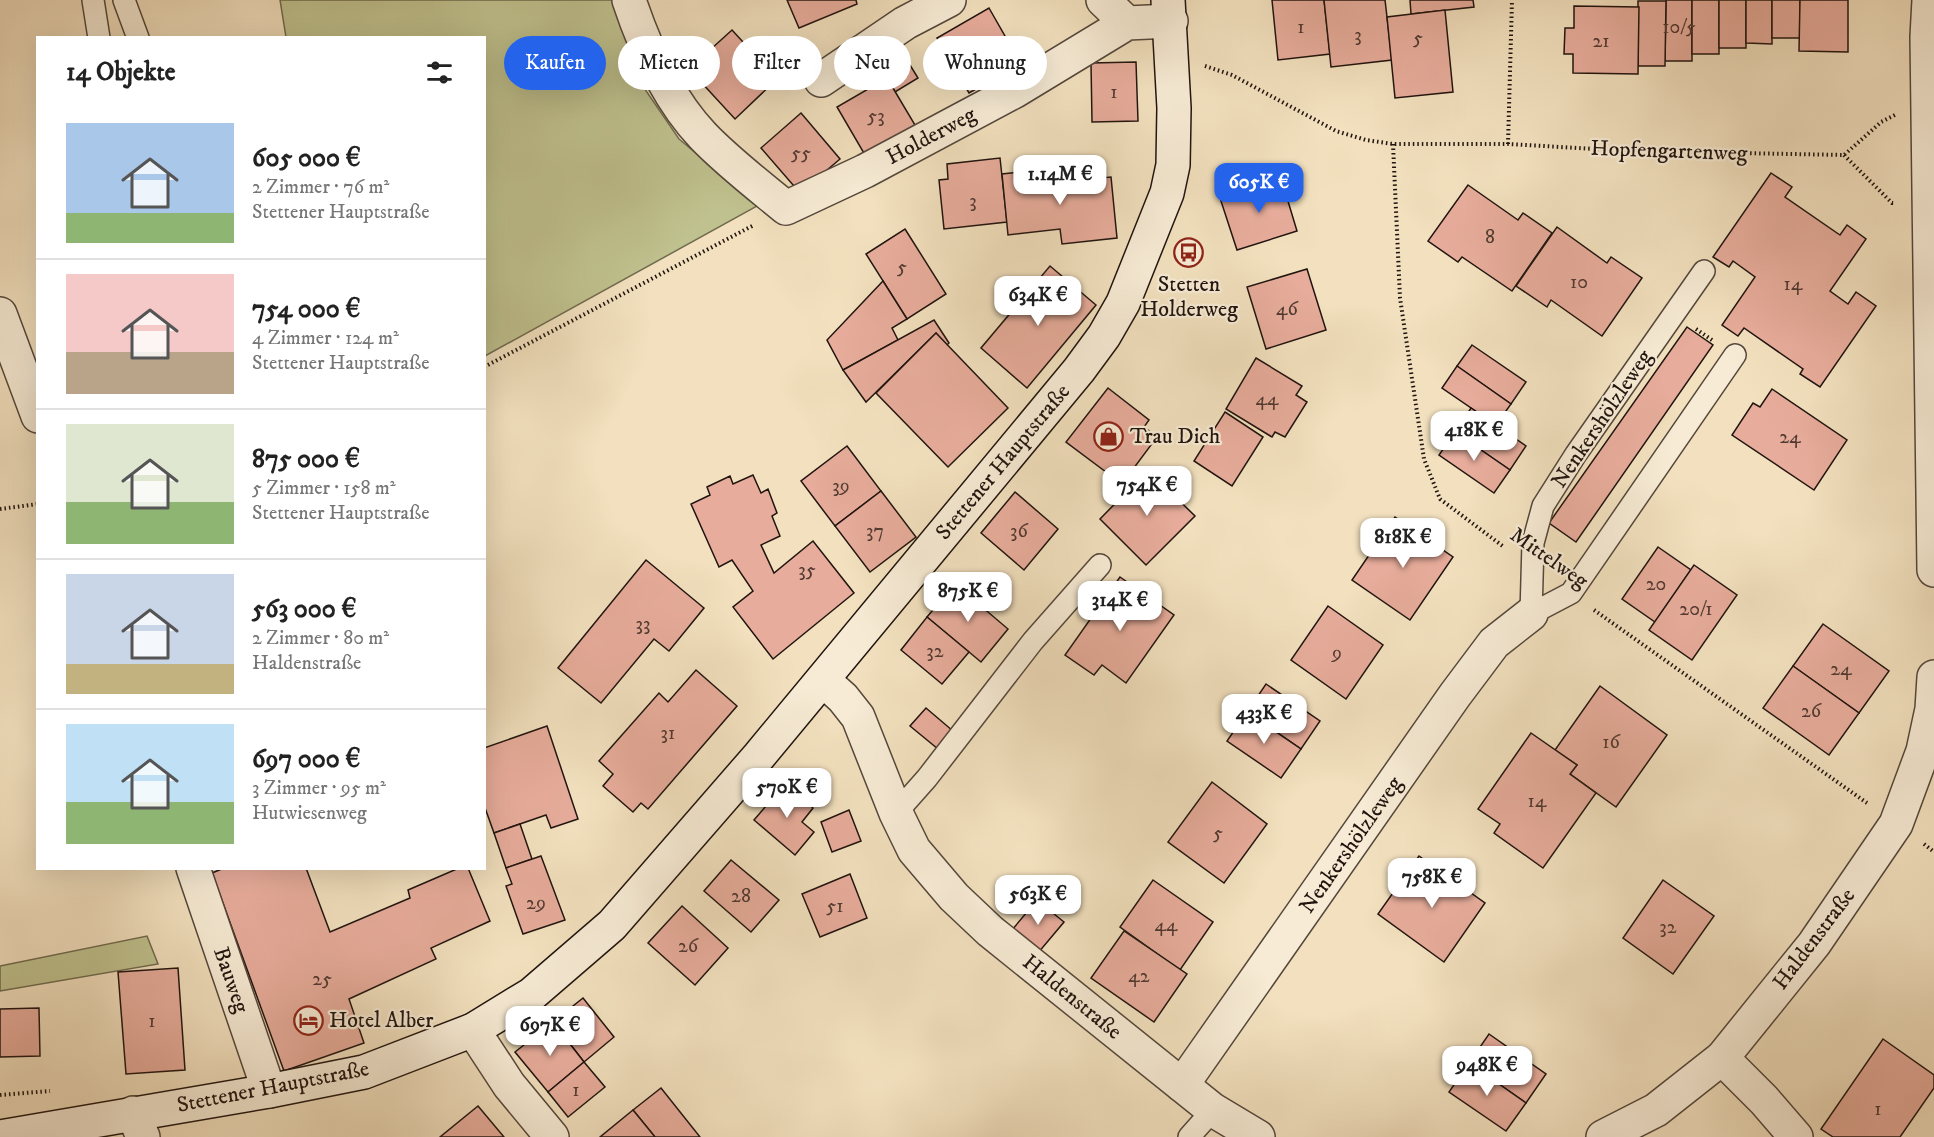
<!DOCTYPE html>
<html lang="de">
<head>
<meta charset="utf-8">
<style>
  body { margin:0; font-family:"IM FELL DW Pica",serif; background:#f2f2f2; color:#222; height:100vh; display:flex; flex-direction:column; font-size:22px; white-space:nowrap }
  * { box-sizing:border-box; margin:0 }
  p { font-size:20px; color:#767676 }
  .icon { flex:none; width:33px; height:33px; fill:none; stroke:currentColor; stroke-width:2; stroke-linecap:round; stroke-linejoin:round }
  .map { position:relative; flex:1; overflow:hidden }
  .drawer { position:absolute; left:36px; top:36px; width:450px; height:834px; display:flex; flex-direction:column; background:#fff; border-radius:0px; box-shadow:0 6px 24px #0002 }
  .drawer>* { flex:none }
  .hud { position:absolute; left:504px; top:36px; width:570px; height:54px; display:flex; gap:12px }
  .price { position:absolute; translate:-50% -51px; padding:0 14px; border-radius:12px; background:#fff; color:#222; font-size:20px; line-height:39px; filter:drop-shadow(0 2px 3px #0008) }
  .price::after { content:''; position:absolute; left:50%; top:36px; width:18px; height:14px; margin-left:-9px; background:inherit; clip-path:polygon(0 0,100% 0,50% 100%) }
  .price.on { background:#2563eb; color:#fff }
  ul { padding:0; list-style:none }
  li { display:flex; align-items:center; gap:18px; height:150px; padding:0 30px }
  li+li { border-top:2px solid #e0e0e0 }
  li span { display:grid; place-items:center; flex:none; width:168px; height:120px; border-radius:0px; color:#555 }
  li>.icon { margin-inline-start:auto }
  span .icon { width:72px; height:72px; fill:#fffc; stroke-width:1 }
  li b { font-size:26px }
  h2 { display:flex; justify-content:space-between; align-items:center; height:72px; padding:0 30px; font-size:26px }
  .tag { padding:0 21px; border-radius:27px; background:#fff; box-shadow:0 6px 24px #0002; font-size:21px; line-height:54px }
  .tag.on { background:#2563eb; color:#fff }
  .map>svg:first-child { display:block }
  .green { fill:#bfc18e; stroke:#706a4e; stroke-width:1.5 }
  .building { fill:#e7ac9b; stroke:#20140f; stroke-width:1.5 }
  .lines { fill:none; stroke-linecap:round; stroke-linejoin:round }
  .lane-casing { stroke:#54473b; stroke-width:24 }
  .street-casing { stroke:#54473b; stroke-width:36 }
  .secondary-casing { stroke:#20140f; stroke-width:36 }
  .path { stroke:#20140f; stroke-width:4; stroke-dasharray:1.5 3; stroke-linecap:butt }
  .lane { stroke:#f7ebd5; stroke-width:21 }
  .street { stroke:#f7ebd5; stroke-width:33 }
  .secondary { stroke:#f7ebd5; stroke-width:33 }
  .labels { text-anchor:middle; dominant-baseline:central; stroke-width:4.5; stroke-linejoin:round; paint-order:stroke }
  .number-label { font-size:20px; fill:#523a32 }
  .street-label { font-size:22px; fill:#20140f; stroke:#f7ebd5 }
  .poi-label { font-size:22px; fill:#20140f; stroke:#f7ebd5; text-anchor:start }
</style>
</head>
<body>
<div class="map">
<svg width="1934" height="1137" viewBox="0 0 1934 1137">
  <rect width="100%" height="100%" fill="#f2e0be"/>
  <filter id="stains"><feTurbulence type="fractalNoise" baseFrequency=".00333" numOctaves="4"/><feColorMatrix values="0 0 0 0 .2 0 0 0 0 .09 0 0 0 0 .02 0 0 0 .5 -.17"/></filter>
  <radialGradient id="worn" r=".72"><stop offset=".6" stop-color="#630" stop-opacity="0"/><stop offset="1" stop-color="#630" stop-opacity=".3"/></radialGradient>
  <g class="green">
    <path d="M280 0H613L642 85 679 139 759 205 485 356 484 38 286 37Z"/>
    <path d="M147 936 158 964 0 991V966Z"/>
  </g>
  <g class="building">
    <path d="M787 0H856L857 4 799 28Z"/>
    <path d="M1272 0H1324L1330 54 1278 60Z"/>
    <path d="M1324 0H1385L1392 60 1331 67Z"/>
    <path d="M1410 0H1473L1474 7 1411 14Z"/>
    <path d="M1666 0H1692V61H1665Z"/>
    <rect x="1692" y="0" width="27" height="54"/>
    <rect x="1719" y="0" width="27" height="48"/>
    <path d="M1746 0H1772V44L1746 43Z"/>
    <rect x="1772" y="0" width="28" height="38"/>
    <path d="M1800 0H1848V52L1799 51Z"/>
    <path d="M1638 1H1666L1665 66H1638Z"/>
    <path d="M1574 6 1639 7 1638 74 1573 73V54H1564L1565 28H1574Z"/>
    <path d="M989 8 1021 64 969 93 937 38Z"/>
    <path d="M1445 10 1453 92 1395 98 1387 17Z"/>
    <path d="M732 30 777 79 735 119 689 69Z"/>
    <path d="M902 52 918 78 895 92 880 65Z"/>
    <path d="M1136 62 1138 121 1092 122 1091 63Z"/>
    <path d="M887 78 915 125 865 155 837 107Z"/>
    <path d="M801 113 840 159 800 193 761 148Z"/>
    <path d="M1000 158 1007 222 944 229 939 180 948 179 947 164Z"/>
    <path d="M1057 168 1059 182 1111 177 1117 238 1062 244 1060 229 1008 235 1002 174Z"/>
    <path d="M1771 173 1792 187 1785 197 1840 235 1847 225 1866 239 1830 291 1848 304 1856 292 1876 306 1820 387 1800 374 1803 369 1744 328 1738 336 1722 325 1755 277 1733 261 1729 267 1713 257Z"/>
    <path d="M1281 178 1297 231 1237 250 1220 198Z"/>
    <path d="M1468 185 1518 220 1523 213 1552 233 1512 291 1462 257 1458 262 1428 241Z"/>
    <path d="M1557 227 1607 263 1611 257 1642 278 1602 336 1551 300 1547 307 1516 286Z"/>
    <path d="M905 229 946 294 907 319 866 254Z"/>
    <path d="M1050 266 1096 305 1027 388 981 348Z"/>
    <path d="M1307 269 1326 330 1266 349 1247 287Z"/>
    <path d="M883 281 907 319 892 328 898 340 843 370 827 340Z"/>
    <path d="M934 320 949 343 947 345 936 333 866 402 843 370Z"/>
    <path d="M1687 327 1713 345 1576 542 1549 523Z"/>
    <path d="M936 333 1008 408 948 467 876 393Z"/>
    <path d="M1472 345 1526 382 1511 404 1457 366Z"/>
    <path d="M1256 358 1302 386 1296 395 1307 402 1285 437 1275 432 1272 437 1226 409Z"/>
    <path d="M1457 366 1511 404 1496 425 1442 388Z"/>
    <path d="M1108 388 1149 420 1144 427 1157 437 1122 484 1066 442Z"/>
    <path d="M1772 389 1847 440 1814 490 1732 435 1753 403 1760 407Z"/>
    <path d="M1471 408 1526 446 1510 470 1455 432Z"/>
    <path d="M1225 412 1263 437 1232 486 1194 461Z"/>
    <path d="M1455 432 1510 470 1494 493 1439 455Z"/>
    <path d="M847 446 881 491 835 526 801 481Z"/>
    <path d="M1148 470 1195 516 1146 565 1100 519Z"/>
    <path d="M753 475 761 493 768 489 777 513 772 516 780 536 761 545 774 573 813 541 854 593 773 659 733 607 753 591 732 560 719 567 691 504 710 495 707 487 730 476 733 484Z"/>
    <path d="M881 491 916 537 870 572 835 526Z"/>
    <path d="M1015 492 1058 529 1024 570 981 533Z"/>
    <path d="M1395 517 1453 557 1410 620 1352 580Z"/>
    <path d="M1658 547 1691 570 1655 622 1622 599Z"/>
    <path d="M646 560 704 608 669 651 654 639 601 703 558 668Z"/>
    <path d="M1694 565 1737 595 1692 660 1649 630Z"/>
    <path d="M1120 577 1174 615 1126 683 1102 665 1094 675 1065 655Z"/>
    <path d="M955 584 1008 629 981 662 927 617Z"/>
    <path d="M1328 606 1383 645 1346 699 1291 660Z"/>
    <path d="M927 617 969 652 942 684 901 650Z"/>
    <path d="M1823 624 1889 671 1859 713 1793 666Z"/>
    <path d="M1793 666 1859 713 1829 755 1763 708Z"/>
    <path d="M696 670 737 706 648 809 641 803 633 812 603 786 613 774 599 761 659 693 668 702Z"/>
    <path d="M1266 684 1320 721 1301 749 1247 712Z"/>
    <path d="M1600 686 1667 735 1616 807 1570 774 1577 765 1555 750Z"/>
    <path d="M926 708 953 731 938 749 910 726Z"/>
    <path d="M1247 712 1301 749 1281 778 1227 741Z"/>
    <path d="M547 726 578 819 551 828 546 815 494 833 484 805V748Z"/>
    <path d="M1531 733 1577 765 1570 774 1596 793 1543 868 1494 833 1500 824 1478 809Z"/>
    <path d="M1212 782 1267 824 1224 883 1168 842Z"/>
    <path d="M785 784 813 808 802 822 814 832 795 855 754 820Z"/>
    <path d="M849 810 861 841 832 852 821 822Z"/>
    <path d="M520 824 532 859 506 868 494 833Z"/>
    <path d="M541 856 565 920 523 934 506 886 512 884 506 868Z"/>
    <path d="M1419 856 1485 903 1444 962 1378 914Z"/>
    <path d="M731 860 779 900 751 932 704 891Z"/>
    <path d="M224 868H306L330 932 410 898 408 890 459 868H468L490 921 431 948 436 959 349 999 364 1043 284 1071 212 873Z"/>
    <path d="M850 874 867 918 820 937 802 894Z"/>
    <path d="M1153 880 1213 922 1180 970 1120 927Z"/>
    <path d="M1663 880 1714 916 1673 974 1623 938Z"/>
    <path d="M1037 900 1064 922 1038 953 1012 930Z"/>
    <path d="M682 906 728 948 695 985 648 943Z"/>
    <path d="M1124 931 1187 974 1154 1022 1091 978Z"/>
    <path d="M178 968 185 1070 126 1074 118 972Z"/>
    <path d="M583 998 614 1037 584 1062 553 1022Z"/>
    <path d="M39 1008 40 1056 0 1057V1009Z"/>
    <path d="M553 1022 584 1062 548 1092 515 1052Z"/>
    <path d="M1489 1034 1546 1074 1526 1103 1469 1063Z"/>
    <path d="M1883 1039 1934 1075V1088L1900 1137H1833L1821 1129Z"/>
    <path d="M584 1062 605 1087 568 1117 548 1092Z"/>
    <path d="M1469 1063 1526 1103 1506 1131 1449 1092Z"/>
    <path d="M661 1088 700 1137H655L633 1110Z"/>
    <path d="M478 1106 504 1137H440Z"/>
    <path d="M633 1110 655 1137H600Z"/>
  </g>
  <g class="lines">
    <defs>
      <g id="lane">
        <path d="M93 0 99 38"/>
        <path d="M124 0 138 38"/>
        <path d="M1704 271 1576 454 1543 506 1533 543 1531 614 1571 593 1735 355"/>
        <path d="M896 813 927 778 1033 641 1100 565"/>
        <path d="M1189 1137 1213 1110"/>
      </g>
      <g id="street">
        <path d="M629 0C645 48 667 98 703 136 728 162 758 185 786 208L865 171 1015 91 1127 23 1171 21"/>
        <path d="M1103 0 1127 23"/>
        <path d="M1929 0 1927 37 1934 570"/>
        <path d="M821 80 905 23 949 0"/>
        <path d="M0 314 38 416"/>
        <path d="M823 680 843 698 858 717 896 813 914 850 954 897 990 931 1213 1110 1258 1137"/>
        <path d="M193 868 269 1091"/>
        <path d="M473 1030 509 1085 552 1137"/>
        <path d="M1722 1058 1764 1100 1796 1137"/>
        <path d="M1182 1085 1455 695 1494 643 1531 614"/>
        <path d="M133 1113 143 1137"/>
        <path d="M1603 1137 1656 1110 1722 1058 1814 944 1896 824 1923 751 1932 709 1934 677"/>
      </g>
      <path id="secondary" d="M0 1137 269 1091 364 1072 473 1030 532 994 612 925 759 756 1079 370 1104 336 1123 303 1167 193 1173 165 1174 108 1168 0"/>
    </defs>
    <use href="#lane" class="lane-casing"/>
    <use href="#street" class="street-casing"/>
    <use href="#secondary" class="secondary-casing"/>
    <g class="path">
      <path d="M1205 66 1232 75 1336 131 1366 140 1393 144H1508L1630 151 1844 155 1881 122 1895 115"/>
      <path d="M1393 144 1400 298 1424 459 1440 499 1504 547"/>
      <path d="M1508 144 1512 0"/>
      <path d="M1844 155 1892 203H1895"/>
      <path d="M1696 329 1712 340"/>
      <path d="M484 367 754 225"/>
      <path d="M0 509 38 504"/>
      <path d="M1594 610 1867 803"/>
      <path d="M1924 844 1934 852"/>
      <path d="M0 1095 50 1091"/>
    </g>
    <use href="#lane" class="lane"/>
    <use href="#street" class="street"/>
    <use href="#secondary" class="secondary"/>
  </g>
  <defs>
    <symbol id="bus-ring" viewBox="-11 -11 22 22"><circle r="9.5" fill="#f7ebd5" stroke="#8f2418" stroke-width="1.5"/><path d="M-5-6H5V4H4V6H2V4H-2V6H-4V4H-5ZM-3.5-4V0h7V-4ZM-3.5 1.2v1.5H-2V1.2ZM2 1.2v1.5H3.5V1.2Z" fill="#8f2418"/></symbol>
    <symbol id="shop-ring" viewBox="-11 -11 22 22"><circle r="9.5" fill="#f7ebd5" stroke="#8f2418" stroke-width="1.5"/><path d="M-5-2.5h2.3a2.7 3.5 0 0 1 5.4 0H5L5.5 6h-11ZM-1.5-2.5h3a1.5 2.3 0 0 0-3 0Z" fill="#8f2418"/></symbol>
    <symbol id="hotel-ring" viewBox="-11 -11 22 22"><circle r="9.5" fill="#f7ebd5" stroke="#8f2418" stroke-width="1.5"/><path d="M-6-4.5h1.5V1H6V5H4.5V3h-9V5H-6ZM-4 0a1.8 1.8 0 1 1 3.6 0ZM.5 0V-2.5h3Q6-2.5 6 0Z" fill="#8f2418"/></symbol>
  </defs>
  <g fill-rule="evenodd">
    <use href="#bus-ring" x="1172" y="236" width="33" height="33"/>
    <use href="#shop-ring" x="1092" y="420" width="33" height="33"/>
    <use href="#hotel-ring" x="292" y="1004" width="33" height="33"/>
  </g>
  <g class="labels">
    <g class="number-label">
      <text x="1301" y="27">1</text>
      <text x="1679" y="27">10/5</text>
      <text x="1358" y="35">3</text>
      <text x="1418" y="38">5</text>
      <text x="1601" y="41">21</text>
      <text x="1114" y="92">1</text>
      <text x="876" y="116">53</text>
      <text x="801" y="153">55</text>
      <text x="973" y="201">3</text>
      <text x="1490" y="237">8</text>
      <text x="902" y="267">5</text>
      <text x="1579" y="282">10</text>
      <text x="1793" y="284">14</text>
      <text x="1287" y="309">46</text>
      <text x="1267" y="399">44</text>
      <text x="1790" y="437">24</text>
      <text x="841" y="486">39</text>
      <text x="875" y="531">37</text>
      <text x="1019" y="531">36</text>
      <text x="807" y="570">35</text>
      <text x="1656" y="584">20</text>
      <text x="1696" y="609">20/1</text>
      <text x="643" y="624">33</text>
      <text x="935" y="651">32</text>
      <text x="1337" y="653">9</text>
      <text x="1841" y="669">24</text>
      <text x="1811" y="711">26</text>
      <text x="668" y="733">31</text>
      <text x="1611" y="742">16</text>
      <text x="1537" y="801">14</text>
      <text x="1218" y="833">5</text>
      <text x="741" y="896">28</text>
      <text x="536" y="903">29</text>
      <text x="835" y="906">51</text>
      <text x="1166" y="925">44</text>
      <text x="1668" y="927">32</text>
      <text x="688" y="946">26</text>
      <text x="1139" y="976">42</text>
      <text x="322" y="979">25</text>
      <text x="152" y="1021">1</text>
      <text x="576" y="1090">1</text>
      <text x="1878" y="1109">1</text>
    </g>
    <g class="street-label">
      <text transform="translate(931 136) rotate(-28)">Holderweg</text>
      <text transform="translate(1669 151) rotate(2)">Hopfengartenweg</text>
      <text transform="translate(1602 419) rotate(-56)">Nenkershölzleweg</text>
      <text transform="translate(1003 462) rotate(-50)">Stettener Hauptstraße</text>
      <text transform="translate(1549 558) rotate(35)">Mittelweg</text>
      <text transform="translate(1351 845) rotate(-55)">Nenkershölzleweg</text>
      <text transform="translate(1814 939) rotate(-53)">Haldenstraße</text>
      <text transform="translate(231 980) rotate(71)">Bauweg</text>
      <text transform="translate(1072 997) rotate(39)">Haldenstraße</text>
      <text transform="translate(273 1087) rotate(-11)">Stettener Hauptstraße</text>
    </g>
    <g class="poi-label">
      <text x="1189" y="284" text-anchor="middle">Stetten<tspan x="1189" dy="25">Holderweg</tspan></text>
      <text x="1130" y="436">Trau Dich</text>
      <text x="329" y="1020">Hotel Alber</text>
    </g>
  </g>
  <rect width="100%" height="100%" filter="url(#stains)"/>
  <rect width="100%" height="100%" fill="url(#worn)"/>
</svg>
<b class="price" style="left:1060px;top:206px">1.14M €</b>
<b class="price on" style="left:1259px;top:214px">605K €</b>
<b class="price" style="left:1038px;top:327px">634K €</b>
<b class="price" style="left:1474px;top:462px">418K €</b>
<b class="price" style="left:1147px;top:517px">754K €</b>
<b class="price" style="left:1403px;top:569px">818K €</b>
<b class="price" style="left:968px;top:623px">875K €</b>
<b class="price" style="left:1120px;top:632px">314K €</b>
<b class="price" style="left:1264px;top:745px">433K €</b>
<b class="price" style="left:787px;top:819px">570K €</b>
<b class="price" style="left:1432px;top:909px">758K €</b>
<b class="price" style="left:1038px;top:926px">563K €</b>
<b class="price" style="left:550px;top:1057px">697K €</b>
<b class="price" style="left:1487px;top:1097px">948K €</b>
<div class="hud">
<a class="tag on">Kaufen</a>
<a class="tag">Mieten</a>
<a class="tag">Filter</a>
<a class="tag">Neu</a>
<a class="tag">Wohnung</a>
</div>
<section class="drawer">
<h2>14 Objekte<svg class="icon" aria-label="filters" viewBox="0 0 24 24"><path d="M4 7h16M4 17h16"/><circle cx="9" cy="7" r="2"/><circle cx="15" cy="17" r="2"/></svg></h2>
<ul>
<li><span style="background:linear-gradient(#a9c7e8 75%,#8fb573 0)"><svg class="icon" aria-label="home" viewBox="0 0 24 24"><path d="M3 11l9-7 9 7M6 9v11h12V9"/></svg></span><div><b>605 000 €</b><p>2 Zimmer · 76 m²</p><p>Stettener Hauptstraße</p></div></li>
<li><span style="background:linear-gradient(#f6c9c9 65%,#b9a48a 0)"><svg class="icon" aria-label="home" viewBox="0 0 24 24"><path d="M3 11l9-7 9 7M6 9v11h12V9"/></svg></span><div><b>754 000 €</b><p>4 Zimmer · 124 m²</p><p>Stettener Hauptstraße</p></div></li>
<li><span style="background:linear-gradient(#dfe7d0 65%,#8fb573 0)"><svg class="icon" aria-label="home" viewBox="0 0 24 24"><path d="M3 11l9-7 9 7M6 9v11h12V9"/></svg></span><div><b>875 000 €</b><p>5 Zimmer · 158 m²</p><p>Stettener Hauptstraße</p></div></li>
<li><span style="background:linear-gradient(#c9d6e8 75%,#c2b280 0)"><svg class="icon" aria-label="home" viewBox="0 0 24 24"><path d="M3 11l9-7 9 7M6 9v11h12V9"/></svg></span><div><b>563 000 €</b><p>2 Zimmer · 80 m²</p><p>Haldenstraße</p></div></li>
<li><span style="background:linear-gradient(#bfe0f5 65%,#8fb573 0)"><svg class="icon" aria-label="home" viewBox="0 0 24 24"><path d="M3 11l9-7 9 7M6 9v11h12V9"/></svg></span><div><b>697 000 €</b><p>3 Zimmer · 95 m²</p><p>Hutwiesenweg</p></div></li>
</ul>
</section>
</div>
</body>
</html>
